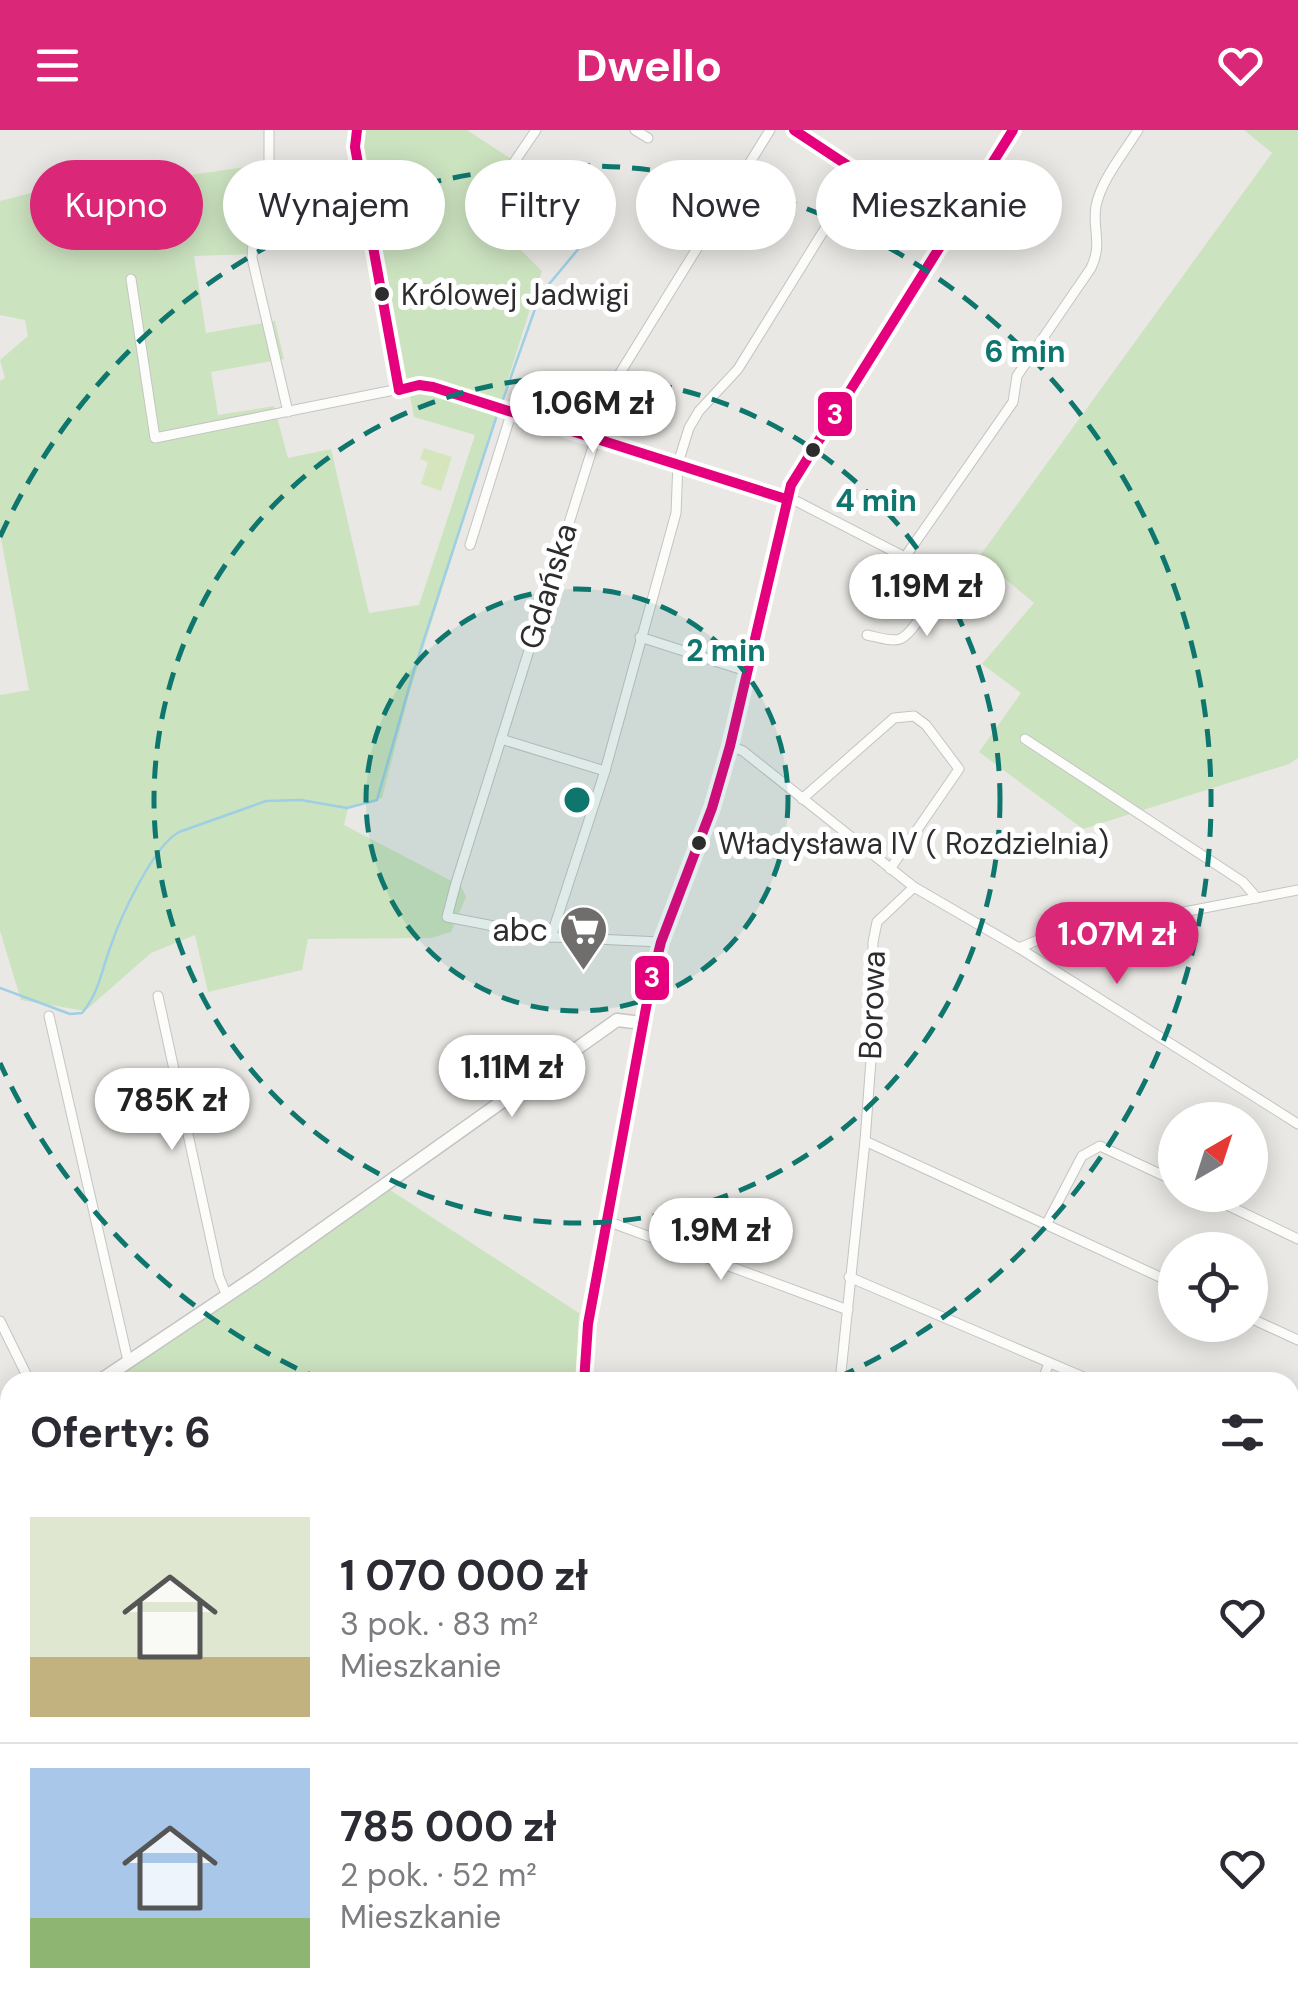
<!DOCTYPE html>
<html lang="pl">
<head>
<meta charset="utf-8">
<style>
  body { margin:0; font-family:"DM Sans",sans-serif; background:#f2f2f3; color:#2b2b33; height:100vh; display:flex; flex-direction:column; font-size:38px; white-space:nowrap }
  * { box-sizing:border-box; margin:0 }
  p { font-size:32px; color:#7c7c81 }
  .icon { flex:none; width:55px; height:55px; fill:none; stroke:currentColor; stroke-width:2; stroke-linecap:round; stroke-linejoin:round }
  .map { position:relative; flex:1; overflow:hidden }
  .sheet { position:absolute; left:0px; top:1242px; width:1300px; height:642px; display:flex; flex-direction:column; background:#fff; border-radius:30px 30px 0 0; box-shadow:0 5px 25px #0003 }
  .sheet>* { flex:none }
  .hud { position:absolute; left:30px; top:30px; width:1240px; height:90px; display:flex; gap:20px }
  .needle { width:65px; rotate:39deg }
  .buttons { position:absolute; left:1158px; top:972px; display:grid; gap:20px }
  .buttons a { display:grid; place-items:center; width:110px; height:110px; border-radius:50%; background:#fff; box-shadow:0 5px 25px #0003; font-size:50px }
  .price { position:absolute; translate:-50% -85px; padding:0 22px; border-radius:35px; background:#fff; color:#222; font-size:32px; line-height:65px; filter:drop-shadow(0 2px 5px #0008) }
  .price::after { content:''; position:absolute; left:50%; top:60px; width:30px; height:22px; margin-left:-15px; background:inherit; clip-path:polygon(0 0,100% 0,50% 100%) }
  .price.selected { background:#db2777; color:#fff }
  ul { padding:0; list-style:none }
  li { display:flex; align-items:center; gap:30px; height:250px; padding:0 30px }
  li+li { border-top:2px solid #e1e1e2 }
  li span { display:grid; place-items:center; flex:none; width:280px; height:200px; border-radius:0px; color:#555 }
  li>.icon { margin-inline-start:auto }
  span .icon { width:120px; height:120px; fill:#fffc; stroke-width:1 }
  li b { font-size:42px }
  h2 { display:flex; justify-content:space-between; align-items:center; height:120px; padding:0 30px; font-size:42px }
  .tag { padding:0 35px; border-radius:45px; background:#fff; box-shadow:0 5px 25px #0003; font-size:35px; line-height:90px }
  .tag.selected { background:#db2777; color:#fff }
  header { display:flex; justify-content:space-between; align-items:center; height:130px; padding:0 30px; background:#db2777; color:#fff; font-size:45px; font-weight:700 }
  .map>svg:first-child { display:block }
  .green { fill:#cce3c0 }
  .pitch { fill:#d5e6bf }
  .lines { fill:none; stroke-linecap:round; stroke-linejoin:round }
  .stream { stroke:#9ecfe5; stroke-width:2.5 }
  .street-casing { stroke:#c4c4c3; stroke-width:11 }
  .secondary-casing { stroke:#c4c4c3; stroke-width:15 }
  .street { stroke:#fcfcfb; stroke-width:9 }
  .secondary { stroke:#fcfcfb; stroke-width:12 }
  .bus-1-casing { stroke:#fff; stroke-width:18 }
  .bus-1 { stroke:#e5007d; stroke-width:10 }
  .ring { fill:none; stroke:#0f766e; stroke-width:5; stroke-dasharray:18 12 }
  .bus-dot { fill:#2d2d2d; stroke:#fff; stroke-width:4 }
  .labels { text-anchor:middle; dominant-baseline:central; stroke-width:10; stroke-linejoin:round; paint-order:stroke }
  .bus-label { font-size:30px; fill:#2d2d2d; stroke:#fff; text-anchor:start }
  .street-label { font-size:32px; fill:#2d2d2d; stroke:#fff }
  .poi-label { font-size:32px; fill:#2d2d2d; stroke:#fff; text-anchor:end }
  .centre { fill:#0f766e; stroke:#fff; stroke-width:5 }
  .ring-label { font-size:30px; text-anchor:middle; font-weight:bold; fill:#0f766e; stroke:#fff; stroke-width:10; stroke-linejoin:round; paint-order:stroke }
  .line-badge { stroke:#fff; stroke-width:4 }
  .badge-label { font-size:28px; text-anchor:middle; font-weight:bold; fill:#fff }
</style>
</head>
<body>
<header><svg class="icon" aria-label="menu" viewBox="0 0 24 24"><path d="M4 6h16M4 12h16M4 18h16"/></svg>Dwello<svg class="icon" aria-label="heart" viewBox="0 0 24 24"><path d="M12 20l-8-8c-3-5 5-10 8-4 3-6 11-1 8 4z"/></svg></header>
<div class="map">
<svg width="1298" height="1883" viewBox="0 0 1298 1883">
  <rect width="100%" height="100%" fill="#eae8e4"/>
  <g class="green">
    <path d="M365 0H467L558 60 516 115 542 141 409 564 382 668 348 678 344 695 461 756 466 767 451 802 431 808 308 809 302 840 208 862 195 805 151 823 85 881 21 870 0 801V565L29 560 0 403V251L5 248 0 230 28 206 25 190 0 185V71L97 46 101 58 259 35 274 55 260 124 194 126 206 203 275 191 284 229 211 242 218 285 274 276 288 328 331 319 369 483 419 475 475 305 414 287 363 16Z"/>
    <path d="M1244 0H1298V628L1289 634 1083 699 979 622 1021 563 982 534 1034 473 979 427 1272 23Z"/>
    <path d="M384 1056 579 1183 576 1252H98Z"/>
    <path d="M10 1320V1789L8 1787 0 1791V1329Z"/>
    <path d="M1298 1522V1833L1290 1837V1536Z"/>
    <path d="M264 1875H457L455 1883H234Z"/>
    <path d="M1074 1875H1226L1213 1883H1069Z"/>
  </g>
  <path class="pitch" d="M424 318 452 327 441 361 421 354 428 332 420 329Z"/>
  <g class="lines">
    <g class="stream">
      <path d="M502 272 540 165 605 87"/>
      <path d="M0 858 70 884 82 883C99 863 101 842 110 818 120 788 153 716 179 702L266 671 301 670 347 678 377 670 414 540 496 288"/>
    </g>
    <defs>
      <g id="street">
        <path d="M269 0V34L254 98 252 128 288 282"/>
        <path d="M357 0 355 17 399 260"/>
        <path d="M635 0 648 8"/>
        <path d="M794 0 947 101"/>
        <path d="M494 62 536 0"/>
        <path d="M131 149 155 308 419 255 433 257 796 371 994 473"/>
        <path d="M470 415 512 281"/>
        <path d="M905 427 1013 272 1017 246 1091 138C1103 113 1092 100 1096 76 1101 50 1124 23 1138 0"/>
        <path d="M867 505C877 507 891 512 900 509 913 504 940 459 941 446"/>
        <path d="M640 507 746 541"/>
        <path d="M501 609 605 641"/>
        <path d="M1025 609 1243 752 1257 768"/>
        <path d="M730 616 743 621 914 757 1019 818 1298 994"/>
        <path d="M802 669 894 588 914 586 926 595 959 639 890 739"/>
        <path d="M551 807 447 787 456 753 612 256 770 0"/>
        <path d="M661 812 551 807 605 641 676 383 678 333 689 298 699 281 738 239 860 42"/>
        <path d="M1019 818 1038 810 1298 760"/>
        <path d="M158 866 219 1147 227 1166"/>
        <path d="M49 886 128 1231"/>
        <path d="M865 1011 1175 1154"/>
        <path d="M1206 1065 1298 1109"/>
        <path d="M607 1091 848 1180"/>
        <path d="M1046 1095 1082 1026 1100 1016 1175 1051"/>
        <path d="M849 1147 1095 1252"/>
        <path d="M1250 1188 1298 1210"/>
        <path d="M0 1191 30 1252"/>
        <path d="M840 1252 865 1011 872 916 873 812 877 792 914 757"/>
        <path d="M1042 1252 1049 1233"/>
        <path d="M1290 1452 1298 1455"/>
        <path d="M656 1875 679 1883"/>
        <path d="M782 1883 784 1875"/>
      </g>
      <g id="secondary">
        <path d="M98 1252 255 1147 617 890 642 893"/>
        <path d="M584 1252 588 1194 650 856 661 812 712 678 730 616 791 355 1013 0"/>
        <path d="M0 1325 10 1317"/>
        <path d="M484 1883 486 1875"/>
      </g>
    </defs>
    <use href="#street" class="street-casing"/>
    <use href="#secondary" class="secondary-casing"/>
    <use href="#street" class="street"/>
    <use href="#secondary" class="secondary"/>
    <defs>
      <g id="bus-1">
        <path d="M357 0 355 17 399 260"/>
        <path d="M794 0 947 101"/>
        <path d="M399 260 419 255 433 257 786 369"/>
        <path d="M584 1252 588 1194 650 856 661 812 712 678 730 616 791 355 1013 0"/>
      </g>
    </defs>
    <use href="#bus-1" class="bus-1-casing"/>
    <use href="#bus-1" class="bus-1"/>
  </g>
  <circle cx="577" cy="670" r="211" fill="#0f766e" fill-opacity=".12"/>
  <g class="ring">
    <circle cx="577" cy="670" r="211"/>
    <circle cx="577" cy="670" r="423"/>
    <path d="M324 1251A634 634 0 0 1 0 933M0 407A634 634 0 1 1 830 1251"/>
  </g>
  <defs>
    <symbol id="supermarket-pin" viewBox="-11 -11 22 30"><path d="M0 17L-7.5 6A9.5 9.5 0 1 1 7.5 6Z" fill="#6f6e6d" stroke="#fff"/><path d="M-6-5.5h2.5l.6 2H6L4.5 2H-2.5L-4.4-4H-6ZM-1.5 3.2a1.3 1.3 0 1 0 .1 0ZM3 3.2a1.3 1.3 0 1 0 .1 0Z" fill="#fff"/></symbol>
  </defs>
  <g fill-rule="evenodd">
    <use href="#supermarket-pin" x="556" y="772" width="55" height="75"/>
  </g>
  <g class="bus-dot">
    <circle cx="382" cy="164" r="9"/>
    <circle cx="813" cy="320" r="9"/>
    <circle cx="699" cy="713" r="9"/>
  </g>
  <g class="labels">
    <g class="bus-label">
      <text x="401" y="164">Królowej Jadwigi</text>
      <text x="718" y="713">Władysława IV ( Rozdzielnia)</text>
    </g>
    <g class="street-label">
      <text transform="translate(548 456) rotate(-73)">Gdańska</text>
      <text transform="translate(872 875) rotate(-88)">Borowa</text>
    </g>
    <g class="poi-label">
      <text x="548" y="800">abc</text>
    </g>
  </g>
  <circle cx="577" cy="670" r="15" class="centre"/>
  <g class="ring-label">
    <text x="1025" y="232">6 min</text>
    <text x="876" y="381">4 min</text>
    <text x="726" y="531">2 min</text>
  </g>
  <g class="line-badge">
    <rect x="816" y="260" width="38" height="48" rx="10" fill="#e5007d"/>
    <rect x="633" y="824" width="38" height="48" rx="10" fill="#e5007d"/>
  </g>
  <g class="badge-label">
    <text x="835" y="294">3</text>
    <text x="652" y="857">3</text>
  </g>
</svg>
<div class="buttons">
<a><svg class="needle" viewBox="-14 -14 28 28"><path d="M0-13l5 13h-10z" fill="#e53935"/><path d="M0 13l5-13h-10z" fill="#7c7c81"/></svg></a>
<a><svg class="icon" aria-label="locate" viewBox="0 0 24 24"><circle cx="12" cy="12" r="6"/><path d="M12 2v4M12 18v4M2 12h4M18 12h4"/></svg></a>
</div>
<b class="price" style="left:593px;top:326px">1.06M zł</b>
<b class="price" style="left:927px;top:509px">1.19M zł</b>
<b class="price selected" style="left:1117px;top:857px">1.07M zł</b>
<b class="price" style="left:512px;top:990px">1.11M zł</b>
<b class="price" style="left:172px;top:1023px">785K zł</b>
<b class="price" style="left:721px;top:1153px">1.9M zł</b>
<div class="hud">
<a class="tag selected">Kupno</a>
<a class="tag">Wynajem</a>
<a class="tag">Filtry</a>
<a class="tag">Nowe</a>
<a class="tag">Mieszkanie</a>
</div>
<section class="sheet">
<h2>Oferty: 6<svg class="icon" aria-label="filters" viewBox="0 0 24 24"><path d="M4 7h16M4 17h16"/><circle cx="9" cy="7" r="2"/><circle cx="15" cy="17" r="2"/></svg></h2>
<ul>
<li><span style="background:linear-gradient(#dfe7d0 70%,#c2b280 0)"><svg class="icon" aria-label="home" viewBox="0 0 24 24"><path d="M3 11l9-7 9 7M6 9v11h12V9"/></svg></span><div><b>1 070 000 zł</b><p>3 pok. · 83 m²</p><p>Mieszkanie</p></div><svg class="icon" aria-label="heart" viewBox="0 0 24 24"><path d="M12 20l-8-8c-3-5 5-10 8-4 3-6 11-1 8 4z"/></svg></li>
<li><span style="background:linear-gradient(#a9c7e8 75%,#8fb573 0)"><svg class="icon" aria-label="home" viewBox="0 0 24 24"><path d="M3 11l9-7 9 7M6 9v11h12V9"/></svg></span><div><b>785 000 zł</b><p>2 pok. · 52 m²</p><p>Mieszkanie</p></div><svg class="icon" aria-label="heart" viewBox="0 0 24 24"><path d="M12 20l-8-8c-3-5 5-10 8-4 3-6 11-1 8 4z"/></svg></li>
</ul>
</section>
</div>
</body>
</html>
